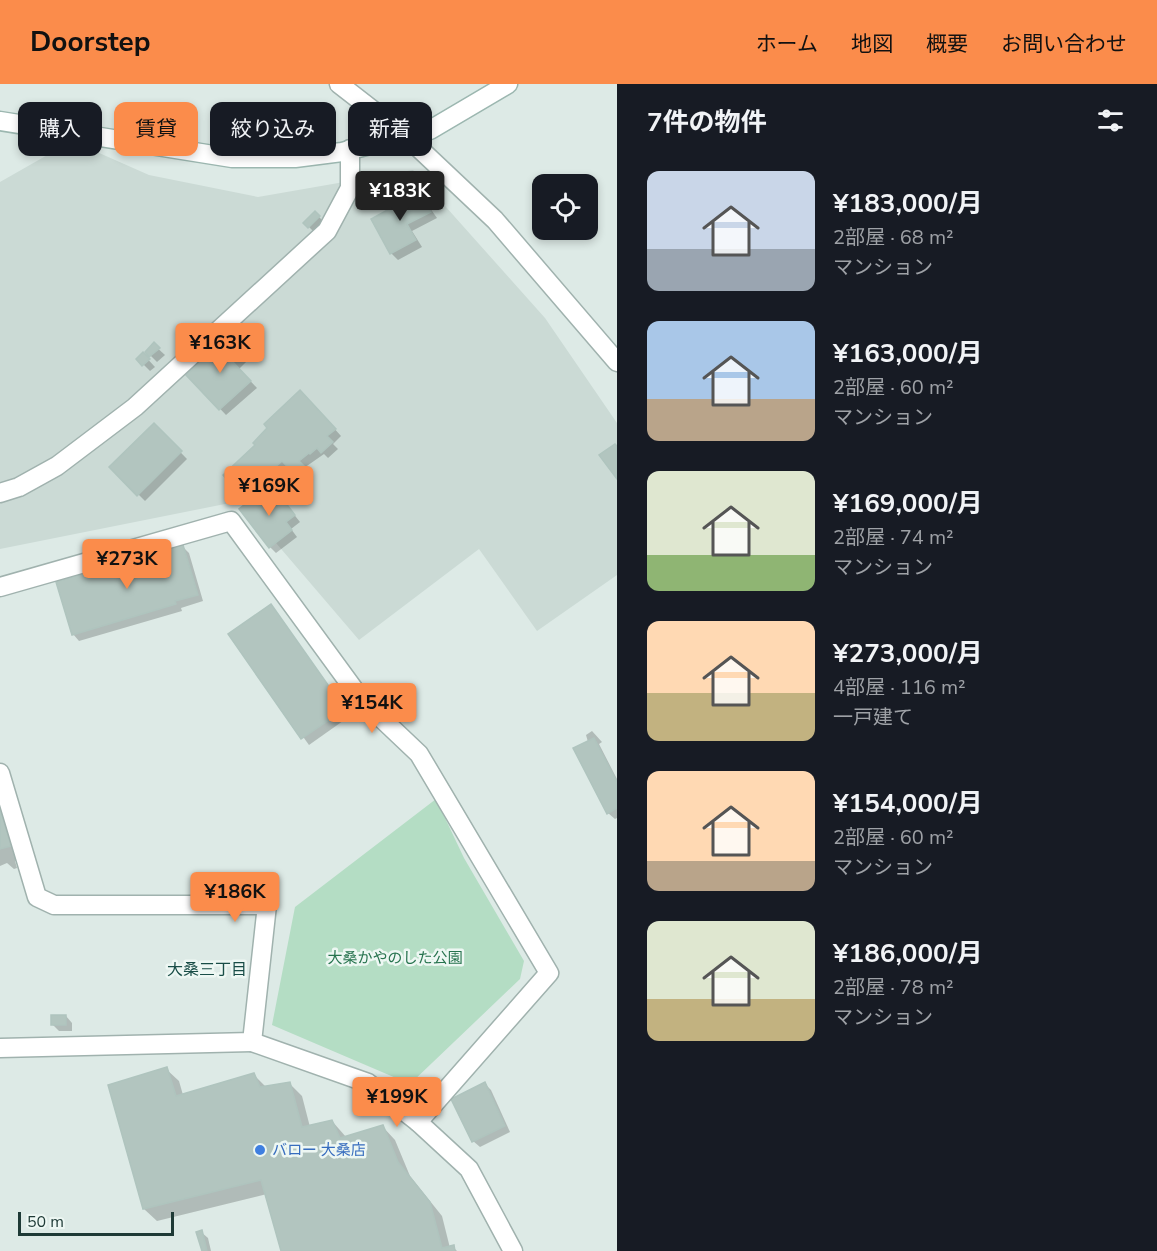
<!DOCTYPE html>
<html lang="ja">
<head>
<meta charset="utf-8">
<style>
  body { margin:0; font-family:"Nunito Sans","Noto Sans JP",sans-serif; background:#242831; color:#f1f3f6; height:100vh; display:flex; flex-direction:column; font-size:22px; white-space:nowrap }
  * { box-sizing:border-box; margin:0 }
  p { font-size:20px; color:#9ea1a6 }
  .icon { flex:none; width:33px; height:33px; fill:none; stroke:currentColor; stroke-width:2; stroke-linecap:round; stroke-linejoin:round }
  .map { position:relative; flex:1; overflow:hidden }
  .drawer { display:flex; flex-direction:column; background:#171b24; width:540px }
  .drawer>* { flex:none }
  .top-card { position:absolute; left:18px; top:18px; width:508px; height:54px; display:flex; gap:12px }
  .tools { position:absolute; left:532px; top:90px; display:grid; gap:12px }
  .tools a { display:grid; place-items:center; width:66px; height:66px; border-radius:12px; background:#171b24; box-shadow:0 3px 9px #0003; font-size:30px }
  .scale { position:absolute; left:18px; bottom:15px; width:156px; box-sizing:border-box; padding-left:6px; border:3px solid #1e3a36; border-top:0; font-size:16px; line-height:21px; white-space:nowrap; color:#1e3a36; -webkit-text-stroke:4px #edf7f3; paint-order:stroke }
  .price { position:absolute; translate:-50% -51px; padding:0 14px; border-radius:6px; background:#fb8c4b; color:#111; font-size:20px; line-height:39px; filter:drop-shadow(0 2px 3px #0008) }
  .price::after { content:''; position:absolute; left:50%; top:36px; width:18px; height:14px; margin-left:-9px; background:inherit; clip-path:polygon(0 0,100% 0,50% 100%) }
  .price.on { background:#222; color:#fff }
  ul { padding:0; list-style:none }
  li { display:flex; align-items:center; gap:18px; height:150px; padding:0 30px }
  li span { display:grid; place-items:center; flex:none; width:168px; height:120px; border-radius:12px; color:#555 }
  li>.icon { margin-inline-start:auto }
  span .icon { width:72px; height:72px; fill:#fffc; stroke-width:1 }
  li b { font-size:26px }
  h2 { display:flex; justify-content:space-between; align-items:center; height:72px; padding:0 30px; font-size:26px }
  .tag { padding:0 21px; border-radius:12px; background:#171b24; box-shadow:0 3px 9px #0003; font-size:21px; line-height:54px }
  .tag.on { background:#fb8c4b; color:#111 }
  header { display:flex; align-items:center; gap:36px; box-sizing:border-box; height:84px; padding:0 30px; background:#fb8c4b; color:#111 }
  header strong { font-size:28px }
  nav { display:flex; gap:33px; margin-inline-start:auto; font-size:21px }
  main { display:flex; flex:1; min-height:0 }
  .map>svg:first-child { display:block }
  .built { fill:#cbdad5 }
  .green { fill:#b4ddc4 }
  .shadow { fill:#0003 }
  .building { fill:#b2c5bf; stroke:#afc4be; stroke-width:1.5 }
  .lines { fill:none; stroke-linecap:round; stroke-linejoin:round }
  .street-casing { stroke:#a0b2ae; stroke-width:21 }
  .secondary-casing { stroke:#9cb7b0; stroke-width:21 }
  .street { stroke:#fff; stroke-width:18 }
  .secondary { stroke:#fff; stroke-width:18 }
  .shop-dot { fill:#3f7fe0; stroke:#edf7f3; stroke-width:2 }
  .labels { text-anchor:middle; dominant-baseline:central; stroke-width:5; stroke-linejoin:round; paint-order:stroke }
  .park-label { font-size:15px; fill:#26734e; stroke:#edf7f3 }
  .shop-label { font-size:15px; fill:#366cbe; stroke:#edf7f3; text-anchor:start }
  .neighbourhood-label { font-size:16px; fill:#194d47; stroke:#edf7f3 }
</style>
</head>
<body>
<header>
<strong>Doorstep</strong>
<nav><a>ホーム</a><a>地図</a><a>概要</a><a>お問い合わせ</a></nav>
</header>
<main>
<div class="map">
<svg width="617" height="1167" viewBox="0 0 617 1167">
  <rect width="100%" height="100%" fill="#ddeae6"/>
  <path class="built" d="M72 57 149 91 258 113 413 86 545 234 617 339V491L537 547 479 465 359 556 240 417 0 465V98Z"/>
  <path class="green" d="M436 715 464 774 524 877 520 895 410 1000 272 941 295 823Z"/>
  <g class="shadow">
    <path d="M420 110 437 134 412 147 422 163 398 176 391 169Z"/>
    <path d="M315 129 325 139 315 149 305 139Z"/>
    <path d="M226 254 248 276 239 285 257 304 226 331 188 291Z"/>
    <path d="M154 261 165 271 157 278 147 268Z"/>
    <path d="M143 270 155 283 150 287 138 275Z"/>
    <path d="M307 314 341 352 333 360 338 365 328 374 324 370 304 384 311 391 303 398 289 383 261 409 270 417 284 418 300 438 291 445 297 453 276 469 270 463 250 418 225 391Z"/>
    <path d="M154 341 187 375 145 417 111 383Z"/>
    <path d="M183 463 189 469 203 517 181 524 182 527 79 557 73 550Z"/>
    <path d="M271 522 350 632 309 661 230 551Z"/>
    <path d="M592 647 602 658 599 660 617 695V734L615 735 608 729 586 651Z"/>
    <path d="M0 697 22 774 15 777 17 784 14 785 7 779 0 782Z"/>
    <path d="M66 932 72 939V947H59L52 940Z"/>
    <path d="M166 985 179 997 183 1011 254 991 266 1003 290 1000 302 1012 310 1043 332 1037 346 1053 383 1043 395 1056 410 1092 442 1132 450 1164 453 1163 457 1167H282L267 1110 157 1137 144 1125Z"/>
    <path d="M485 1000 491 1006 510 1048 480 1063 473 1057Z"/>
    <path d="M201 1148 208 1154 211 1167H203Z"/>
  </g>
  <g class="building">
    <path d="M420 108 431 128 407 140 416 156 390 170 371 135Z"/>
    <path d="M315 127 320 132 308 144 303 139Z"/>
    <path d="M226 252 242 269 233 278 251 297 219 326 186 291Z"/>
    <path d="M154 258 160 264 149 273 145 268Z"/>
    <path d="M143 268 150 275 142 282 136 275Z"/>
    <path d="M300 306 336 345 327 352 333 358 321 369 317 364 310 370 309 369 299 377 305 383 296 392 282 377 243 413 223 391 255 361 253 359 267 344 264 340Z"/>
    <path d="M154 339 182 367 137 412 109 383Z"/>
    <path d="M615 360 617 362V395L599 371Z"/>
    <path d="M262 407 269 416 278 409 295 431 286 438 292 446 269 464 239 425Z"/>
    <path d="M183 461 198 511 175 517 176 520 72 551 56 498Z"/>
    <path d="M271 520 345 625 301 655 228 550Z"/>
    <path d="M594 654 617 698V724L607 730 573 664Z"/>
    <path d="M0 725 11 762 0 765Z"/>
    <rect x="51" y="931" width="15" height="10"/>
    <path d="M167 983 176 1012 254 989 260 1003 290 998 302 1043 332 1036 340 1054 383 1041 398 1078 430 1118 442 1164 454 1161 455 1167H281L261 1096 143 1125 108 1001Z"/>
    <path d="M485 998 505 1042 472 1058 451 1015Z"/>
    <path d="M202 1146 207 1167H202L196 1148Z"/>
  </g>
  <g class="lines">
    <defs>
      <g id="street">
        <path d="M339 0 406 52 495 136 617 278"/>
        <path d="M0 409 19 403 57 382 135 323 327 147 350 104V65"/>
        <path d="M0 503 231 437 361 615 419 670 549 889 418 1038"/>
        <path d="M0 689 37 813 54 821H267L252 958 0 964"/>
        <path d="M252 958 368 999 418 1038 469 1085 513 1167"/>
      </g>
      <g id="secondary">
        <path d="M0 37 232 74H295L342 68 406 52"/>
        <path d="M430 46 508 0"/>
      </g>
    </defs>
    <use href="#street" class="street-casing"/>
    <use href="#secondary" class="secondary-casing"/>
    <use href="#street" class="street"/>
    <use href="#secondary" class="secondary"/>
  </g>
  <circle class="shop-dot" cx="260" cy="1066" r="6"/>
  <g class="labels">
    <g class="park-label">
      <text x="395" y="874">大桑かやのした公園</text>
    </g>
    <g class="shop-label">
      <text x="272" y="1066">バロー 大桑店</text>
    </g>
    <g class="neighbourhood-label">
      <text x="207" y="886">大桑三丁目</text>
    </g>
  </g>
</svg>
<div class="tools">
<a><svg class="icon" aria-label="locate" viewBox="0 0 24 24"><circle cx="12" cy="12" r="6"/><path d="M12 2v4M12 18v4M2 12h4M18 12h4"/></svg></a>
</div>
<div class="scale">50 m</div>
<b class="price on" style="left:400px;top:138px">¥183K</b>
<b class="price" style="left:220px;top:290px">¥163K</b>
<b class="price" style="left:269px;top:433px">¥169K</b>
<b class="price" style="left:127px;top:506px">¥273K</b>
<b class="price" style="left:372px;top:650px">¥154K</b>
<b class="price" style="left:235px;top:839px">¥186K</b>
<b class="price" style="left:397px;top:1044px">¥199K</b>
<div class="top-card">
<a class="tag">購入</a>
<a class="tag on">賃貸</a>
<a class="tag">絞り込み</a>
<a class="tag">新着</a>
</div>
</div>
<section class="drawer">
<h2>7件の物件<svg class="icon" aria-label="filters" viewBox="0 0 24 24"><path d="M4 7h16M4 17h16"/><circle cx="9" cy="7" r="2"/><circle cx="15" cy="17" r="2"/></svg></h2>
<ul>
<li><span style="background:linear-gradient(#c9d6e8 65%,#9aa5b1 0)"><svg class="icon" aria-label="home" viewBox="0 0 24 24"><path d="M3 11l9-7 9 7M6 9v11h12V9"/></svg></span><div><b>¥183,000/月</b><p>2部屋 · 68 m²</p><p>マンション</p></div></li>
<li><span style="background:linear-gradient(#a9c7e8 65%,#b9a48a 0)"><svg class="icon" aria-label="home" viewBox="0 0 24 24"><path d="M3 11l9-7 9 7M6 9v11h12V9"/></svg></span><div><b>¥163,000/月</b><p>2部屋 · 60 m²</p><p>マンション</p></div></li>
<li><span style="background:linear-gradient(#dfe7d0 70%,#8fb573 0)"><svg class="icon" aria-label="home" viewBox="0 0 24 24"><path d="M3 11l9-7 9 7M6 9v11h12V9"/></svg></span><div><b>¥169,000/月</b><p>2部屋 · 74 m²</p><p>マンション</p></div></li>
<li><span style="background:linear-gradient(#ffd9b3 60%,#c2b280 0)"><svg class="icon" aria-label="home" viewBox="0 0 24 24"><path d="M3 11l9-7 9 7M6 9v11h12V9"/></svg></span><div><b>¥273,000/月</b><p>4部屋 · 116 m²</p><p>一戸建て</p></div></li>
<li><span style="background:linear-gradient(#ffd9b3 75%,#b9a48a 0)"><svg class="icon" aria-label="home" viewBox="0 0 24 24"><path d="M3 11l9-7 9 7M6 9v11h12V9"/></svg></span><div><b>¥154,000/月</b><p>2部屋 · 60 m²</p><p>マンション</p></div></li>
<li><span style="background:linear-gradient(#dfe7d0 65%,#c2b280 0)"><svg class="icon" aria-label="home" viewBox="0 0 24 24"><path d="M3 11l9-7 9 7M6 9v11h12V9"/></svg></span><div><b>¥186,000/月</b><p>2部屋 · 78 m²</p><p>マンション</p></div></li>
</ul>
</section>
</main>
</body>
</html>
